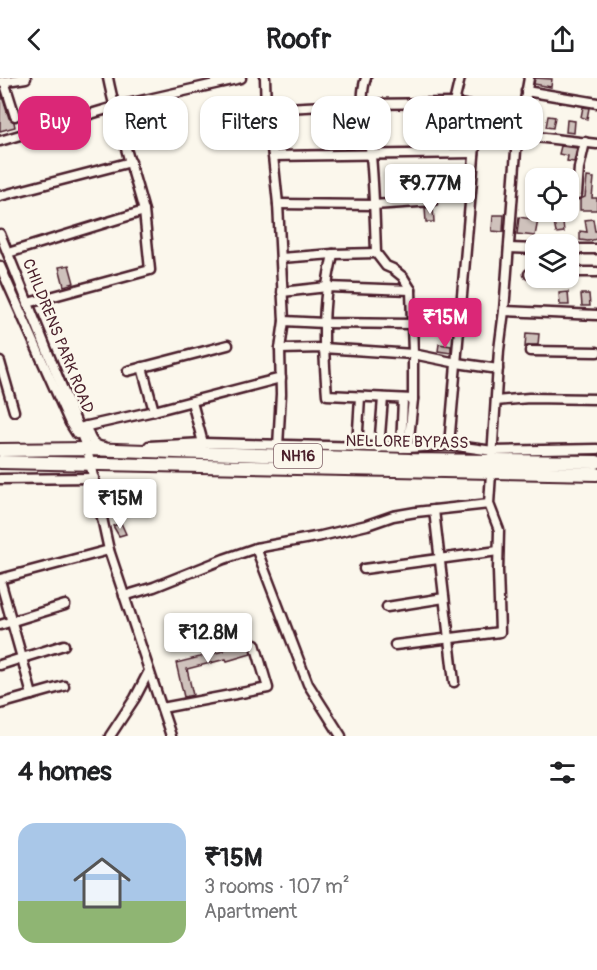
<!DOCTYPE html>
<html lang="en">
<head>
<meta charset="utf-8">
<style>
  body { margin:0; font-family:Pangolin,sans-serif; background:#f6f6f6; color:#202124; height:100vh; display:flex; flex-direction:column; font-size:22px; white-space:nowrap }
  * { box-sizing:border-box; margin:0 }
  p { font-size:20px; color:#757577 }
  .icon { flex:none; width:33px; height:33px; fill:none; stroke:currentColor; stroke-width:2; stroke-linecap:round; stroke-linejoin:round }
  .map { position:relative; height:658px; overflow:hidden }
  .side { display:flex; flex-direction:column; background:#fff; flex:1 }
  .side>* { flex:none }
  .guide { position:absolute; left:18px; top:18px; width:561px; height:54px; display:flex; gap:12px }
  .controls { position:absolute; left:525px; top:90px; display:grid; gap:12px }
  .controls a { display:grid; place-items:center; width:54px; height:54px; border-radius:12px; background:#fff; box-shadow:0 2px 4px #0004; font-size:30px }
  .price { position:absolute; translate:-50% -51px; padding:0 14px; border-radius:6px; background:#fff; color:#222; font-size:20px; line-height:39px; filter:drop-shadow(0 2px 3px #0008) }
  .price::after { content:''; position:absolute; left:50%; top:36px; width:18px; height:14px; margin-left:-9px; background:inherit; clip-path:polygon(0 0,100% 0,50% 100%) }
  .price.selected { background:#db2777; color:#fff }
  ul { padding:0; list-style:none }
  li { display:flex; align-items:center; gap:18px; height:150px; padding:0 18px }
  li+li { border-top:2px solid #e0e0e0 }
  li span { display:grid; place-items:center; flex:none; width:168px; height:120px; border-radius:18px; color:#555 }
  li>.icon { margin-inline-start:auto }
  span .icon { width:72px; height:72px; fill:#fffc; stroke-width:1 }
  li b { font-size:26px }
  h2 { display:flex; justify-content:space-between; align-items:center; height:72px; padding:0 18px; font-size:26px }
  .pill { padding:0 21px; border-radius:18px; background:#fff; box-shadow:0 2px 4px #0004; font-size:21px; line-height:54px }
  .pill.selected { background:#db2777; color:#fff }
  header { display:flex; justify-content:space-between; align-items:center; height:78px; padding:0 18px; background:#fff; font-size:27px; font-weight:700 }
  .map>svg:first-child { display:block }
  .building { fill:#cfc2bc; stroke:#4a1f2b; stroke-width:1.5 }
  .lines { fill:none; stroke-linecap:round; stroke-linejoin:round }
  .minor-casing { stroke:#4a1f2b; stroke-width:13 }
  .highway-casing { stroke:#4a1f2b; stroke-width:16 }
  .minor { stroke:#fbf7ec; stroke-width:8 }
  .highway { stroke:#fbf7ec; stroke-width:12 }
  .labels { text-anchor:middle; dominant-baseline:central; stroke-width:5; stroke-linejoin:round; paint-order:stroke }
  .shield { fill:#fbf7ec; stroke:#7f6065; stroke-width:1.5 }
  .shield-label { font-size:15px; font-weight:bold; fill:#4a1f2b }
  .street-label { font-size:16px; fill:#4a1f2b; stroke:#fbf7ec }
</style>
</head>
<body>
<header><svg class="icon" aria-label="back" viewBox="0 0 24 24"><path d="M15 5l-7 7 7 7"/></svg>Roofr<svg class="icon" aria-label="share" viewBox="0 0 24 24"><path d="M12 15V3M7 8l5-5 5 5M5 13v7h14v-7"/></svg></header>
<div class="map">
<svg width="597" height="658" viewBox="0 0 597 658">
  <rect width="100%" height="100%" fill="#fbf7ec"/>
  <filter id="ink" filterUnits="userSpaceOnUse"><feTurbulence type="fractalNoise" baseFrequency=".0167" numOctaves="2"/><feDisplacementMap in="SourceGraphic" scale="12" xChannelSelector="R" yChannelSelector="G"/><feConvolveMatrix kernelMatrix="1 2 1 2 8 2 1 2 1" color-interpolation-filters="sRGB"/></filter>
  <g filter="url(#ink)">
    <g class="building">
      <path d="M535 0 552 1 551 9 534 6Z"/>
      <path d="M0 12 9 40 14 44 15 49 0 53Z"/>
      <path d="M50 24 54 40 43 44 39 27Z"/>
      <path d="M583 29 589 30 587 41 581 39Z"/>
      <path d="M548 38 555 39 553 50 546 49Z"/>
      <path d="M567 42 575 43 574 55 566 54Z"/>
      <path d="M504 46 513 47 512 56 503 54Z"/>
      <path d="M353 53 354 70 345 71V66L336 67V65H333V54Z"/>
      <path d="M561 68 577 70 574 84 567 83 568 78 559 76Z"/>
      <path d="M587 99 594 100 592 120H597V132H580V121L585 119Z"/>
      <path d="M433 129 434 144H426L425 130Z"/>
      <path d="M493 137H504L503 154 492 153Z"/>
      <path d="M519 139 538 142 535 158 517 156Z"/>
      <path d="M593 141 595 153H597V161L588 163 580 162V153L587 154 585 142Z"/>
      <path d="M563 144 564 154 556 155 554 145Z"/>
      <path d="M69 187 74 205 64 208 59 189Z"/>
      <path d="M568 214 569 227H560L559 215Z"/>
      <path d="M581 216H589L590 228H582Z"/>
      <path d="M526 255 539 256 538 267H530L525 269Z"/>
      <path d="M439 266 451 268V275L438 273Z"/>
      <path d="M121 445 126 456 119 458 113 448Z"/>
      <path d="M249 565 251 576 227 583 226 581 187 591 193 617 184 619 176 585 224 573V571Z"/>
    </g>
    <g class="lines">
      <defs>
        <g id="minor">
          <path d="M265 0 266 31 273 78 278 126 284 243 280 271 281 316 278 368"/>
          <path d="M366 0C357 25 369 52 371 78 374 110 375 143 376 175L386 188 393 191 403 199 411 212 413 276 457 285 498 291"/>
          <path d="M4 3 15 38"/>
          <path d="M0 4 26 0"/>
          <path d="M526 13 597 25"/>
          <path d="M454 25 460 0"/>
          <path d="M266 31 363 26 454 25 522 38"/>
          <path d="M519 57 597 66"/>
          <path d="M0 63 114 29 241 0"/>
          <path d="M273 78 474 75"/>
          <path d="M577 116 579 90 585 64"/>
          <path d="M0 118 131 84"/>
          <path d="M278 126 374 127 433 123"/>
          <path d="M0 156 87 371 109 472 171 658"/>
          <path d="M509 170 536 171"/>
          <path d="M568 171H597"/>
          <path d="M8 175 144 133C132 89 117 45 108 0"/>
          <path d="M333 176C331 187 328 198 327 209 322 245 324 281 327 317L413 321"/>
          <path d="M281 180 333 176 376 175"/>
          <path d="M0 188 70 345 77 356"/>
          <path d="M568 194H597"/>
          <path d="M529 196H536"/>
          <path d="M282 214 327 209 411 212"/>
          <path d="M28 225 150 192 144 133"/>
          <path d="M504 233 597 237"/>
          <path d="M284 243 324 245 412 246"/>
          <path d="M280 271 323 270 413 276V321L408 370"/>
          <path d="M530 273 597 274"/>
          <path d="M0 284 14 333"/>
          <path d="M142 289 154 333"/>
          <path d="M128 293 228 267"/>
          <path d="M496 323 529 320 597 321"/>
          <path d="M192 324 203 365"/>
          <path d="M86 348C90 360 91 367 104 369"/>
          <path d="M83 349 154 333 281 300"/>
          <path d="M449 367 476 56 518 63"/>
          <path d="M149 368 203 365 408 370 449 367 493 373 597 371"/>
          <path d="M357 369 360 319"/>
          <path d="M379 370 383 320"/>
          <path d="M401 370 403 321"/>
          <path d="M0 401 94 400"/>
          <path d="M434 432 454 604"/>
          <path d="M256 470 308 606 341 658"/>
          <path d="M364 491 498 473"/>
          <path d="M0 501 109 472"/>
          <path d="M0 502 22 580 0 587"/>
          <path d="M124 518 154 509 224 481 256 470 321 458 367 447 393 438 416 434 489 426"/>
          <path d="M387 529 444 520"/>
          <path d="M0 547 65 527"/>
          <path d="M395 567 500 554 498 493 499 452 489 426 499 272 504 233 516 73 529 0"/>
          <path d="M32 617 22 580 64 567"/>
          <path d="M0 626 64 608"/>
          <path d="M162 630 268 610 255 566"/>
          <path d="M110 658 135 620 149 593"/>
        </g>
        <g id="highway">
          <path d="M0 372 87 371 410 382 597 384"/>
          <path d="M0 384 597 396"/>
        </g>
      </defs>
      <use href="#minor" class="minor-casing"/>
      <use href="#highway" class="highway-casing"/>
      <use href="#minor" class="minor"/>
      <use href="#highway" class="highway"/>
    </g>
  </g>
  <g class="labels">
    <rect class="shield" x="274" y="366" width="48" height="24" rx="4.5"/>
    <g class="shield-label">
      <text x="298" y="378">NH16</text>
    </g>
    <g class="street-label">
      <text transform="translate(58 258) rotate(68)">CHILDRENS PARK ROAD</text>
      <text transform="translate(407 364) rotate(1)">NELLORE BYPASS</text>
    </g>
  </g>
</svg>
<div class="controls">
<a><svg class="icon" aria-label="locate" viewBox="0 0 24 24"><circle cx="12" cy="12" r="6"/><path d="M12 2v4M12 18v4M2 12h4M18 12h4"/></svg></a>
<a><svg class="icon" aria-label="layers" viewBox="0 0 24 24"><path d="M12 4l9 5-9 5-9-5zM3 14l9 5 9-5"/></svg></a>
</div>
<b class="price" style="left:430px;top:137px">₹9.77M</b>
<b class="price selected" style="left:445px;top:271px">₹15M</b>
<b class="price" style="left:120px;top:452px">₹15M</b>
<b class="price" style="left:208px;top:586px">₹12.8M</b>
<div class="guide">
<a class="pill selected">Buy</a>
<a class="pill">Rent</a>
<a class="pill">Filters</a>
<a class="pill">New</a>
<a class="pill">Apartment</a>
</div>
</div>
<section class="side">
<h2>4 homes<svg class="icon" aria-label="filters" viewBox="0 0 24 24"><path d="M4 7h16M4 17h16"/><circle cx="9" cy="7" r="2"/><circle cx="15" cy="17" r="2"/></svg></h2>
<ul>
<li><span style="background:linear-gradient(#a9c7e8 65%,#8fb573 0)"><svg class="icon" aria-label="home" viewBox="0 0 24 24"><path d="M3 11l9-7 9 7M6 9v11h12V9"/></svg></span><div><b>₹15M</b><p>3 rooms · 107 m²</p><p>Apartment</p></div></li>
</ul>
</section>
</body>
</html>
